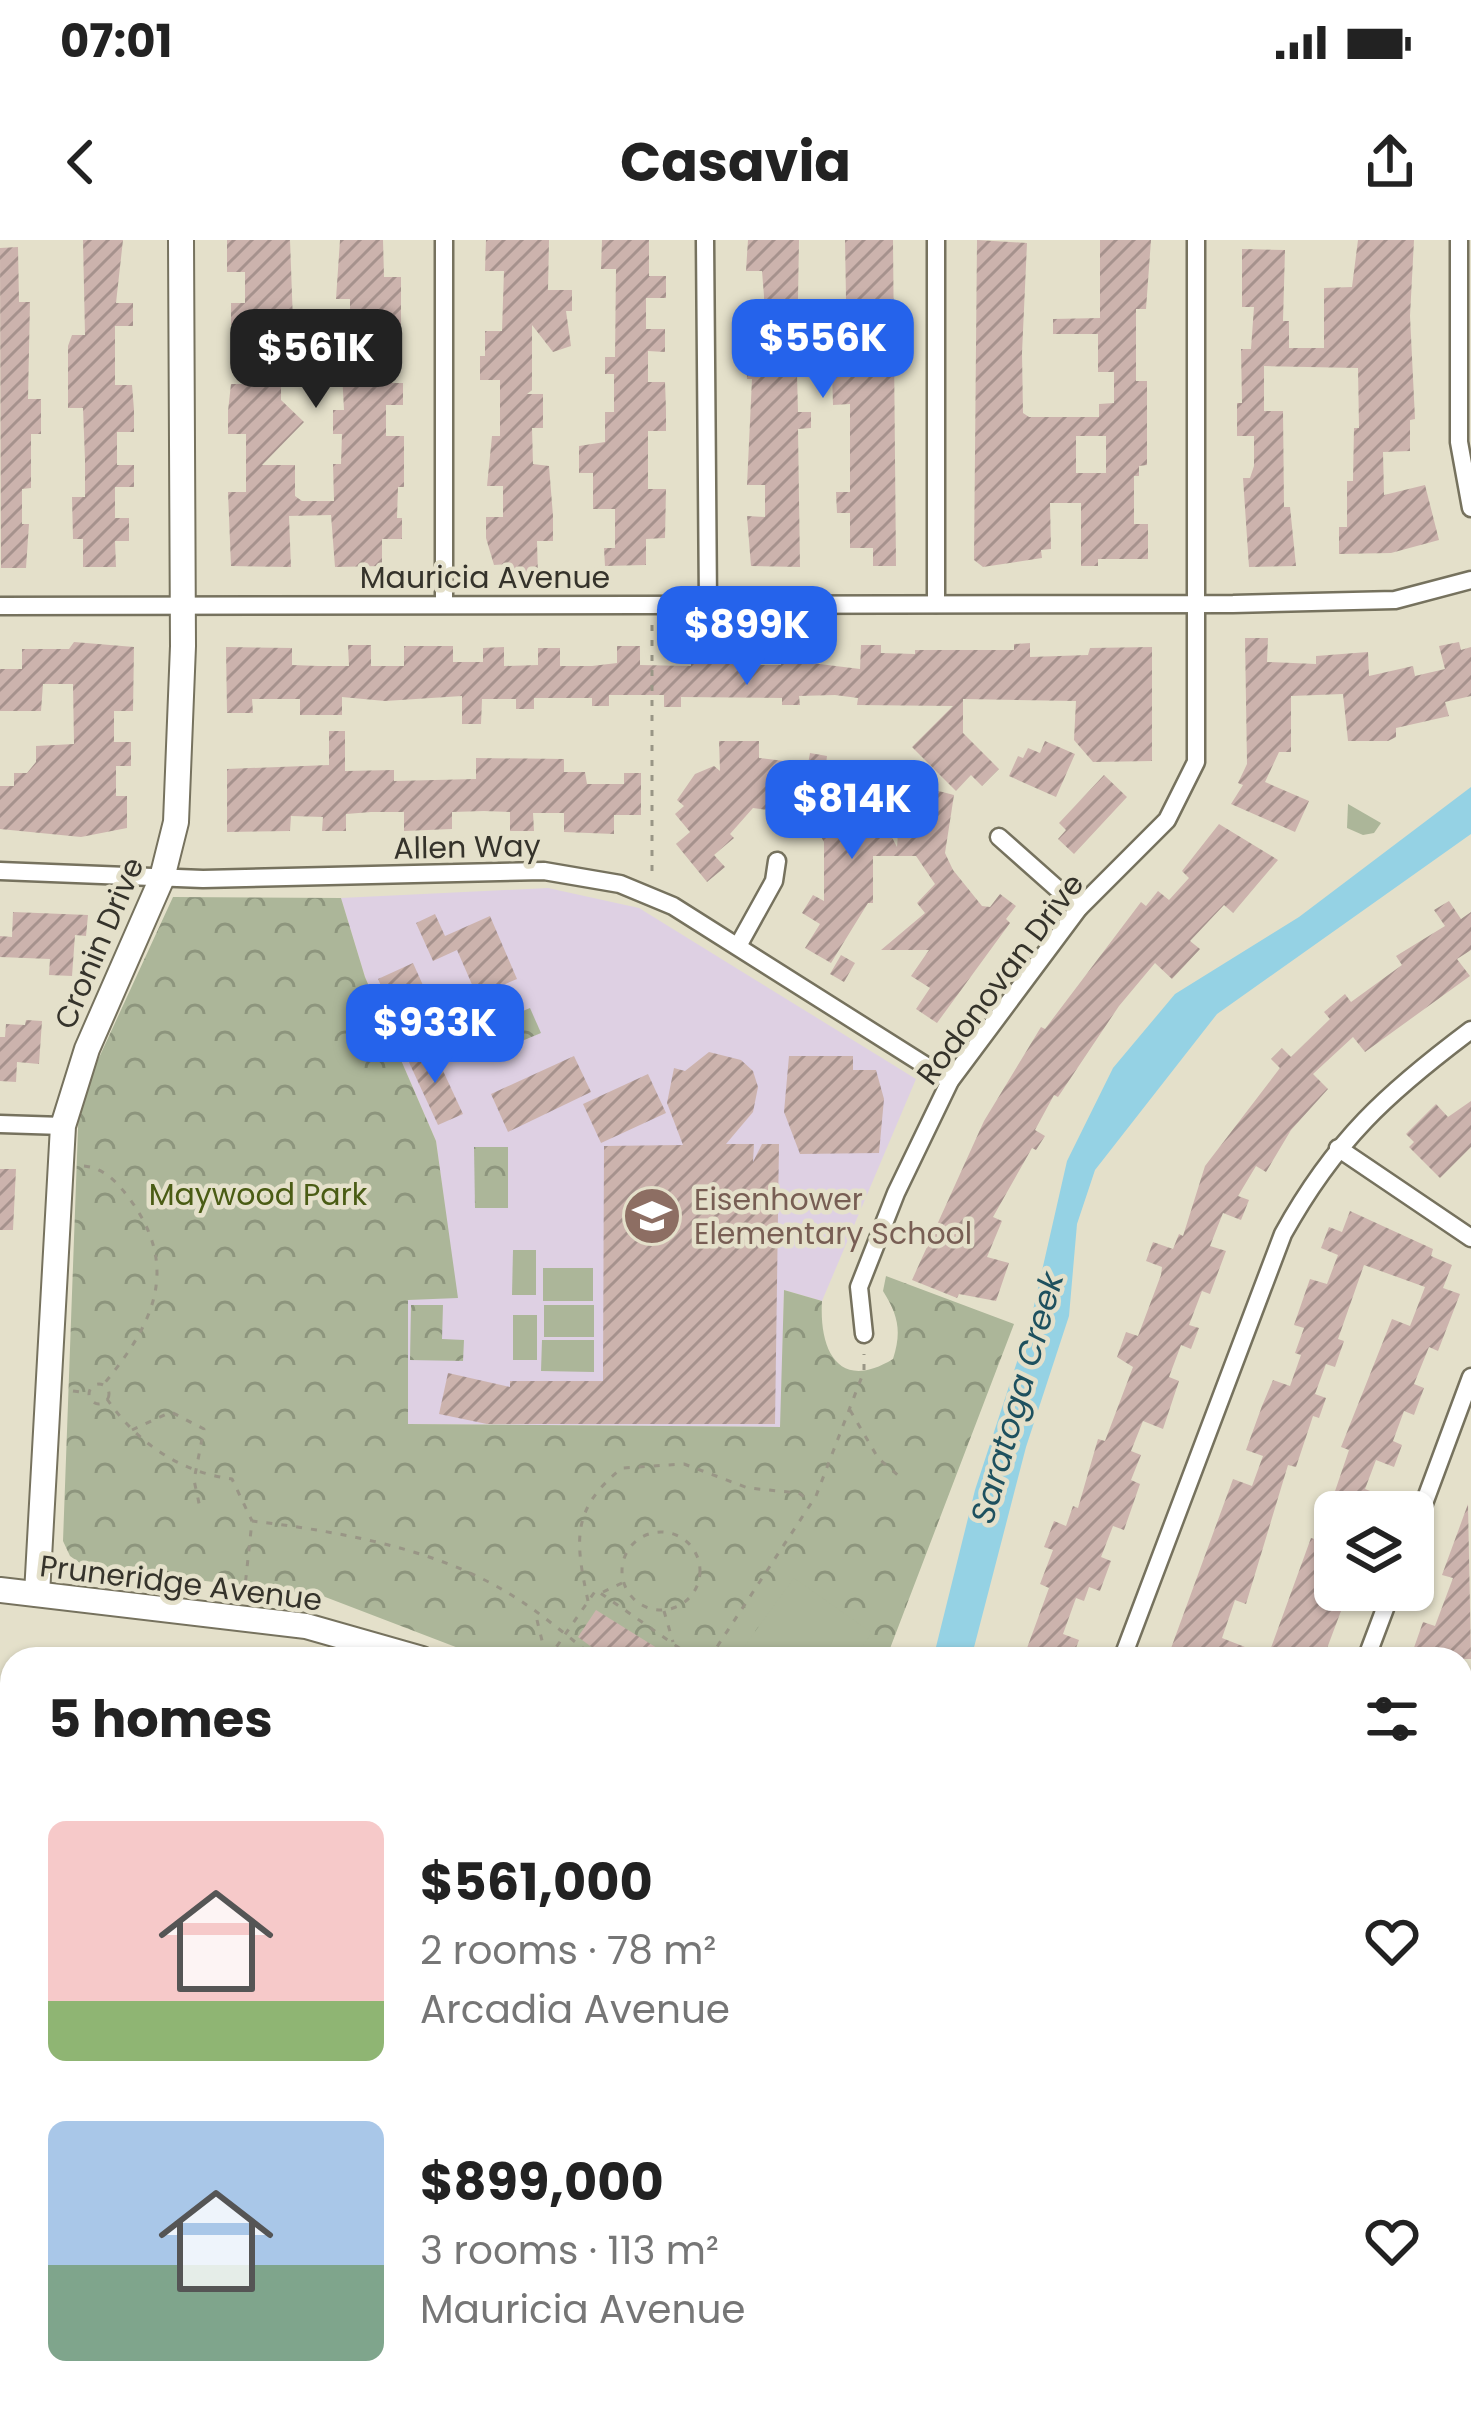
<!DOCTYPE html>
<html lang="en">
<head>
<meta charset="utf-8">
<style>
  body { margin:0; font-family:Poppins,sans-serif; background:#f2f2f2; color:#222; height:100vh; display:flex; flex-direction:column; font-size:45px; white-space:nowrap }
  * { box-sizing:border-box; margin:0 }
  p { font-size:39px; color:#767676 }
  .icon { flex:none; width:66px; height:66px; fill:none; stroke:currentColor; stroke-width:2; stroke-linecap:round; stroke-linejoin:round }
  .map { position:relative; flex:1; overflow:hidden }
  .panel { position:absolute; left:0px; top:1407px; width:1473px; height:771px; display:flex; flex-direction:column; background:#fff; border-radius:36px 36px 0 0; box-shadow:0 3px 9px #0004 }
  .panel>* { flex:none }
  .tools { position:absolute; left:1314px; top:1251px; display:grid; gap:24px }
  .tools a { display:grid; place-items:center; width:120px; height:120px; border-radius:18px; background:#fff; box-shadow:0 3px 9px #0004; font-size:60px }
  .price { position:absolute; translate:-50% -102px; padding:0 27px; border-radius:24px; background:#2563eb; color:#fff; font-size:39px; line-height:78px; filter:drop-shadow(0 3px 6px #0008) }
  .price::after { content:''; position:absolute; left:50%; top:72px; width:36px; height:27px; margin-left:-18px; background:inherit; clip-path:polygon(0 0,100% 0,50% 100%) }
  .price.current { background:#222; color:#fff }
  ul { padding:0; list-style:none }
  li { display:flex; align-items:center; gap:36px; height:300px; padding:0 48px }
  li span { display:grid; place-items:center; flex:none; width:336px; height:240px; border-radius:18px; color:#555 }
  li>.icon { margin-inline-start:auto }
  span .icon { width:144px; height:144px; fill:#fffc; stroke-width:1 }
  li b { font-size:51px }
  h2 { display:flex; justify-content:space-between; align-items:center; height:144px; padding:0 48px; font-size:51px }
  .status { display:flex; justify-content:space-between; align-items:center; height:84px; padding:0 60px; background:#fff; direction:ltr }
  .status svg { height:33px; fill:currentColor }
  header { display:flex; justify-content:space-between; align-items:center; height:156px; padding:0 48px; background:#fff; font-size:54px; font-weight:700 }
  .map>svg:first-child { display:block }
  .education { fill:#ded0e3 }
  .park { fill:url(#park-crowns) }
  .garden { fill:#acb699 }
  .water { fill:#95d2e4 }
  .building { fill:url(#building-hatch); fill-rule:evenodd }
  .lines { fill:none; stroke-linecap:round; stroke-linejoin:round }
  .street-casing { stroke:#76725e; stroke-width:21 }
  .secondary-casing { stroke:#76725e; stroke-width:28 }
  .path { stroke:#999686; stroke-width:3; stroke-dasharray:6 9; stroke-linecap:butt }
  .street { stroke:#fff; stroke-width:16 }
  .secondary { stroke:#fff; stroke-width:24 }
  .labels { text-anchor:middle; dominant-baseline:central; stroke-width:9; stroke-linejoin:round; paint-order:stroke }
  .street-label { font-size:30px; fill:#35332b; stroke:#e4e0ca }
  .park-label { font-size:30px; fill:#4a5c14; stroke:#e4e0ca }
  .education-label { font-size:30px; fill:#785e54; stroke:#e4e0ca; text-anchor:start }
  .water-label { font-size:33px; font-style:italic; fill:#1e515f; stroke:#e4e0ca }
</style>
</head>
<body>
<div class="status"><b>07:01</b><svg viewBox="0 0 49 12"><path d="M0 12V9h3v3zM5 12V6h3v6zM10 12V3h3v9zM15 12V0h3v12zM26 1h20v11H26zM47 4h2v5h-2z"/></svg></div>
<header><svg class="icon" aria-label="back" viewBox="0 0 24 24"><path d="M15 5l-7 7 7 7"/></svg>Casavia<svg class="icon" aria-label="share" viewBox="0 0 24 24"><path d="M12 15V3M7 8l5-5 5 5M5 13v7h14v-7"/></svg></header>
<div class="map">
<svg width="1471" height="2176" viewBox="0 0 1471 2176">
  <defs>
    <pattern id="park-crowns" width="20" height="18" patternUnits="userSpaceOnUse" patternTransform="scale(3)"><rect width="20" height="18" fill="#acb699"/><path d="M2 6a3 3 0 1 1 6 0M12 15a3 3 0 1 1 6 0" fill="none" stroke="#8d957d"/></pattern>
    <pattern id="building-hatch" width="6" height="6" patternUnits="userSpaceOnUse" patternTransform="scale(3)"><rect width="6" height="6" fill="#ccb3ad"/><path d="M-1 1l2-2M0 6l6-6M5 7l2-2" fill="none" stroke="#a6928d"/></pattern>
  </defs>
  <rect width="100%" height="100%" fill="#e4e0ca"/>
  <path class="education" d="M548 648 639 668 916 839 822 1061 784 1050 781 1187 407 1184 408 1059 457 1057 436 901 365 737 341 658Z"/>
  <g class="park">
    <path d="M173 657 341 658 365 737 436 901 458 1058 408 1060V1184L780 1187 784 1050 822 1061C819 1111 839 1152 893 1119 902 1091 898 1075 883 1051L886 1036 1014 1084 886 1419H487L320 1355 84 1326 70 1316 63 1301 79 861Z"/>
    <path d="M530 768 541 793 472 822 461 797Z"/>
    <path d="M474 907H508V968H475Z"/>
    <path d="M411 1065H443L442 1099 464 1100 463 1121 410 1120Z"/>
    <path d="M356 2166H774L770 2176H351Z"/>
  </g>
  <g class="garden">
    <path d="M1348 564 1381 583 1374 593 1363 595 1347 588Z"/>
    <path d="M513 1010H536V1055H512Z"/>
    <rect x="543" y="1028" width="50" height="33"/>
    <rect x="544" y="1065" width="50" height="32"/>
    <rect x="513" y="1075" width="24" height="45"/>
    <path d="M542 1100H594V1132L541 1131Z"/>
    <path d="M794 1338 872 1393 853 1419H735Z"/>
    <path d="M457 2166H606L628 2176H452Z"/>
    <path d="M633 2166H736L733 2176H637Z"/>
  </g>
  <path class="water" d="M1471 547V594L1217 774 1095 930 1077 984 1069 1076 1026 1207 971 1419H933L975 1250 1031 1079 1067 921 1113 828 1175 754 1299 677Z"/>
  <g class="building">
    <path d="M83 0H123L116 63H133V86H115V145H132L134 170V192H117V225H134V247H115V278H129V301H115L116 327H83V299H73L72 257H85V220L83 168H68V106L72 95H85Z"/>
    <path d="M227 0H290L293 82H281V117H292V135H281V160L304 182 262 225H295V256L302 261H334L333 224H341L342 194H333V170H344L340 94H350V59H336L340 0H383L384 37H401V85H384L383 117 385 143H403V165H386V196H404V247H398L397 278H402V299H382V326L335 327 331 275 289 276 291 327 231 326 228 252H246V194H228V171L231 144H248L250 85H231V63H245V32H227Z"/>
    <path d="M486 0H549L548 50H572V71H566L571 106 553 112 532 85V150L527 154H543V188H532L533 224 549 226 553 276V301H537L538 336 508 337V324L494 325 486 298V277H503V246H487L492 196H500V140H480V116H485V91H502L504 31H485Z"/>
    <path d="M602 0H649V36H666V58H646V89H665V112L648 111V142H665L666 170V191H648V249H666L665 298 646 299V325L605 326 604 308H615V269H593V233H579V206L605 202V172H614V134H605V117H615L616 29H601Z"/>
    <path d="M748 0H799L797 116H847L845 0H893L896 326H873V308H850V273H837L836 252H850V164L833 165 832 134H797L798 172H811V188L798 189 800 327 751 326 747 276 765 277V245H747L752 139H747L746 90H764V56L762 31H746Z"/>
    <path d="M977 0 1027 3 1022 113 1023 173 1029 177H1099V164L1114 163V132H1098V94H1053V79L1100 78V0H1151L1146 69H1136V141H1147V225L1139 226V236H1134V284H1148V319H1098V326H1081V263H1050L1051 309 1041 310 1042 318 983 327 974 320ZM1076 196H1106V233H1076Z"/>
    <path d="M1358 0H1414L1410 76 1415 179 1410 180V211L1383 212 1384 255 1425 245 1439 300 1391 313 1339 314V287H1347V241H1353L1354 188H1359L1358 128 1264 126V171H1283L1284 267H1290L1296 326 1249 327 1243 238H1250L1254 226V196H1237V163H1242L1241 109H1251L1254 67H1242V9L1285 10 1283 81H1289V108H1324V48L1352 47Z"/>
    <path d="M18 7 19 62H30L28 159H41V194H31V248L22 249V284H29L26 328H1L0 8Z"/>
    <path d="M1245 398H1268L1267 422 1316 424V416L1368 412 1369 436 1413 426 1415 436 1445 429 1439 406 1459 402 1461 410 1471 407V456L1445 462 1449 476 1396 488V497L1388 501H1348L1343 454 1291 456V512H1279L1265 542 1309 561 1295 592 1231 564 1243 545 1238 543 1247 524Z"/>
    <path d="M74 402 134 407 133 471H114V502H131V526H116V556H127V588L81 597 0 589V546H14V533H27L36 522V506L74 504 73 444H43L41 471H0V429H22V409H69Z"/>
    <path d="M1030 403V417L1088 415 1090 408 1152 407V521L1093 522 1074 500 1076 461 963 459V493L999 529 982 546 971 535 956 551 912 507 953 466 857 465 858 458 835 455 799 456 800 465H782V458L681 457V467H664V455H609V466H592V458H534V469H516V459H482L481 484H462V456L385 461 342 457V475H300V459H252L253 473H227L226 407 292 408V425L318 426H349L348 405H371V426H404V406H453V422H483V408L504 407V426L538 425V408H560V426H592L617 423V406H640V425L691 426V406L745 408V425H781V406L802 405 803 422 860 429 861 405H881V413L915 414V410H1014V404Z"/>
    <path d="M329 491H345V531L394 530V541L476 539V518L564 519V532H585L587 544H624V533H641V575H614V594L564 592V573H533L534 591H510V572L484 571 452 572V589L404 591V572H371L346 574V591H322L323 577 291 576 290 591 227 592V529L329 525Z"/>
    <path d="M719 501H759V518L808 524 810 513 827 516 822 559 861 538 897 607 900 570 913 571 919 546 954 555 945 613 953 630 982 666 990 667 1000 654 1016 666 1006 679 1010 683 937 783 916 769 930 748 911 736 929 710H881L925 673 917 663 935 644 916 616H873V663H868L831 723 805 708 820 684 802 673 813 655 824 661V602L815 586 857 564 794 556 792 573 753 568 730 594 734 598 714 615 725 627 707 642 676 604 690 592 675 574 684 566 677 560 695 534 714 526 720 531Z"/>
    <path d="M1045 501 1075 514 1056 557 1009 536 1018 516 1023 518 1028 508 1040 513Z"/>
    <path d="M1104 535 1127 557 1074 614 1058 599 1066 590 1059 583Z"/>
    <path d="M1219 584 1278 620 1233 673 1224 665 1190 701 1200 709 1172 739 1155 723 1119 766 1058 857 1054 855 1035 890 1045 896 1036 910 1032 908 993 977 1002 981 987 1017 1009 1023 996 1061 959 1054 957 1058 912 1040 984 881 1041 787 1045 789 1141 662 1146 666 1158 651 1169 660 1189 638 1182 631Z"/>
    <path d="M1449 661 1461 679 1471 672V710L1457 719 1470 736 1365 812 1353 797 1313 834 1328 849 1291 890 1266 932 1256 926 1238 956 1249 960 1241 980 1223 973 1210 1006 1226 1011 1210 1054 1202 1051 1189 1085 1199 1088 1191 1109 1181 1105 1169 1137 1179 1141 1163 1189 1143 1181 1131 1211 1141 1215 1131 1240 1140 1244 1131 1270 1124 1290 1113 1286 1101 1317 1111 1321 1100 1351 1089 1347 1084 1361 1076 1358 1063 1394 1079 1400 1072 1419H1023L1049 1348 1040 1344 1053 1310 1044 1307 1054 1281 1066 1286 1073 1266 1078 1268 1098 1199 1105 1201 1133 1127 1117 1117 1126 1092 1138 1096 1161 1035 1162 1027 1146 1021 1153 1002 1173 1009 1179 994 1183 996 1205 926 1280 828 1271 819 1282 808 1291 817 1330 779 1324 772 1345 754 1351 762 1402 725 1396 716 1445 686 1434 670Z"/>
    <path d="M13 672 88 675 86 696 75 695 72 736 49 735 50 719 0 717V696L12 697Z"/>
    <path d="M435 674 445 696 490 676 517 739 477 756 457 710 433 721 416 683Z"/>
    <path d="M841 715 855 723 844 742 830 734Z"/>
    <path d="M413 723 435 772 400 788 378 739Z"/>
    <path d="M26 780 42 781 39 824 17 822 16 842 0 841V797H5L6 784 25 785Z"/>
    <path d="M432 807 463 874 438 885 407 818Z"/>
    <path d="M709 812 741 820 753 831 758 847 753 872 726 904H754L753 922 762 904H779L775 1184H487L439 1174 448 1133 510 1147V1141H603L604 906 683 905 667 863 674 828 685 831Z"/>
    <path d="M574 816 591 852 508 892 491 854Z"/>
    <path d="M789 816H853V830H876L884 859 879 913 800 914 784 872Z"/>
    <path d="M648 834 666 873 601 903 583 864Z"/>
    <path d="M1471 861V907L1440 938 1409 907 1414 902 1406 894 1436 864 1448 877Z"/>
    <path d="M0 929H16L13 990H0Z"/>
    <path d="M1350 971 1433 1009 1431 1016 1452 1025 1443 1048 1460 1054 1438 1111 1429 1107 1414 1144 1424 1148 1414 1175 1404 1171 1393 1201 1402 1205 1394 1227 1376 1220 1365 1249 1383 1256 1377 1272H1335V1351L1347 1355 1323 1419H1193L1170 1411 1233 1239 1252 1246 1263 1216 1246 1210 1262 1166 1273 1140 1290 1146 1301 1115 1295 1113 1304 1088 1294 1085 1303 1059 1310 1039 1327 1044 1338 1015 1321 1008 1329 987 1342 992ZM1364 1025 1425 1047 1410 1086 1392 1079 1341 1207 1349 1210 1332 1260 1317 1300 1311 1298 1268 1416 1222 1398 1235 1360 1246 1364 1288 1225 1296 1227 1313 1176 1319 1178 1326 1158 1315 1154 1326 1124 1335 1127 1344 1101 1338 1099Z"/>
    <path d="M1468 1264 1471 1419H1410L1423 1382 1435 1386 1453 1338 1442 1335Z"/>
    <path d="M596 1370 657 1408 649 1419H608L578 1397Z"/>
  </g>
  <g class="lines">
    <defs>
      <g id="street">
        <path d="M444 0V364"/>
        <path d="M705 0 708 364"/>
        <path d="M936 0V364"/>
        <path d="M1459 0V202L1471 268"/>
        <path d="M0 366 1233 364 1395 360 1471 340"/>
        <path d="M999 597 1079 668"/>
        <path d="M0 631 203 639 544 631 620 644 673 666 950 841"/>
        <path d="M738 706 774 641 777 621"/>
        <path d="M0 884 63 886"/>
        <path d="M1338 908 1471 998"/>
        <path d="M864 1094 859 1047 896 953 950 841 1079 668 1167 580 1196 522V0"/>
        <path d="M1413 1293 1471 1137"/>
        <path d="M1122 1419 1283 994C1335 900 1387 853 1471 790"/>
        <path d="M1366 1419 1392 1350"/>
        <path d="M0 1611 12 1613"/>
        <path d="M0 1843 12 1844"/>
        <path d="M1461 1969 1471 1968"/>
        <path d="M0 2111 12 2130"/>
        <path d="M0 2151 12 2145"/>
        <path d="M1068 2176 1071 2166"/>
      </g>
      <g id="secondary">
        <path d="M0 1350 306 1386 422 1419"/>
        <path d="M37 1354 63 886 87 809 162 638 176 582 183 406 181 0"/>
        <path d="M1461 1720 1471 1719"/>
        <path d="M811 2176 814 2166"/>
      </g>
    </defs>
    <use href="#street" class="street-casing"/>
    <use href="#secondary" class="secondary-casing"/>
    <g class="path">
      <path d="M652 385V637"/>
      <path d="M84 926C104 928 117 942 129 958 182 1029 152 1086 103 1145"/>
      <circle cx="99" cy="1154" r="10"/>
      <path d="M73 1151 87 1153"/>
      <path d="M107 1159C137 1203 180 1232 232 1239L252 1281"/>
      <path d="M850 1170 878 1218 900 1237"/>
      <path d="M132 1190 171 1172 204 1189 194 1240 200 1268"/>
      <circle cx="661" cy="1331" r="39"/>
      <path d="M603 1352 622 1343"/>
      <path d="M244 1356 252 1281C336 1291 435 1308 508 1353 539 1371 568 1397 597 1419"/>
      <path d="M588 1361C575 1300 571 1269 622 1228L684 1224 748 1248 799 1253 810 1261"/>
      <path d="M664 1371 673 1402"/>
      <path d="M537 1380 546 1417"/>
      <path d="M548 1419 596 1350 695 1419"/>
      <path d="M709 1419 816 1256 864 1131V1114"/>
    </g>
    <use href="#street" class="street"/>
    <use href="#secondary" class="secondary"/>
  </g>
  <defs>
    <symbol id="school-disc" viewBox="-11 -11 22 22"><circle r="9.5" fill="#8d6e63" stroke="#e4e0ca"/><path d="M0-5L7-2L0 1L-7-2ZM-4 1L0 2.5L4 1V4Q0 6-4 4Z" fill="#fff"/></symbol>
  </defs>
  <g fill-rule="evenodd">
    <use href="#school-disc" x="619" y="943" width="66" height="66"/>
  </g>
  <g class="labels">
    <g class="street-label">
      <text x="485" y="337">Mauricia Avenue</text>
      <text transform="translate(467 607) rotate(-1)">Allen Way</text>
      <text transform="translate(99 703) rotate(-67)">Cronin Drive</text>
      <text transform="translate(1000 739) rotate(-53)">Rodonovan Drive</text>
      <text transform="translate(181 1343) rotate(7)">Pruneridge Avenue</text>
    </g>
    <g class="park-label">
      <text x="258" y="954">Maywood Park</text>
    </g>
    <g class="education-label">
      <text x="694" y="959">Eisenhower<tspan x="694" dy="34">Elementary School</tspan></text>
    </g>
    <g class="water-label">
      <text transform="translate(1017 1158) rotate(-74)">Saratoga Creek</text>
    </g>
  </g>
</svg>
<div class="tools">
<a><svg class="icon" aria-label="layers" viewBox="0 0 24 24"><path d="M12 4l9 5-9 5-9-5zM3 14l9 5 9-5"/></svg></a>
</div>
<b class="price" style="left:823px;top:161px">$556K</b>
<b class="price current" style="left:316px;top:171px">$561K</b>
<b class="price" style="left:747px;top:448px">$899K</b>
<b class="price" style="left:852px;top:622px">$814K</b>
<b class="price" style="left:435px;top:846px">$933K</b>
<section class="panel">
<h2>5 homes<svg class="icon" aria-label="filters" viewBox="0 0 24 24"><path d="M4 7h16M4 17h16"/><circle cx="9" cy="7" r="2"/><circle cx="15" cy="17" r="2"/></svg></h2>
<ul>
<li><span style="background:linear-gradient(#f6c9c9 75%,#8fb573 0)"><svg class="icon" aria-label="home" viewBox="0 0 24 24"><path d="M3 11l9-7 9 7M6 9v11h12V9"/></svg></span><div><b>$561,000</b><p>2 rooms · 78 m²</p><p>Arcadia Avenue</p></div><svg class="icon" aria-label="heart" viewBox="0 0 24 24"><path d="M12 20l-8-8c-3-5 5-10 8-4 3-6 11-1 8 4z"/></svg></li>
<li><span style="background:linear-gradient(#a9c7e8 60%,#7fa58c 0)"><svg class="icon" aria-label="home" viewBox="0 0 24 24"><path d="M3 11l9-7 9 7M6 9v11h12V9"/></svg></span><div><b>$899,000</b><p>3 rooms · 113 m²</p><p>Mauricia Avenue</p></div><svg class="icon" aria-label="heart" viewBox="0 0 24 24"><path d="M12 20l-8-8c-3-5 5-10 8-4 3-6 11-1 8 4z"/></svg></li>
</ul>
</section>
</div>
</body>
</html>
